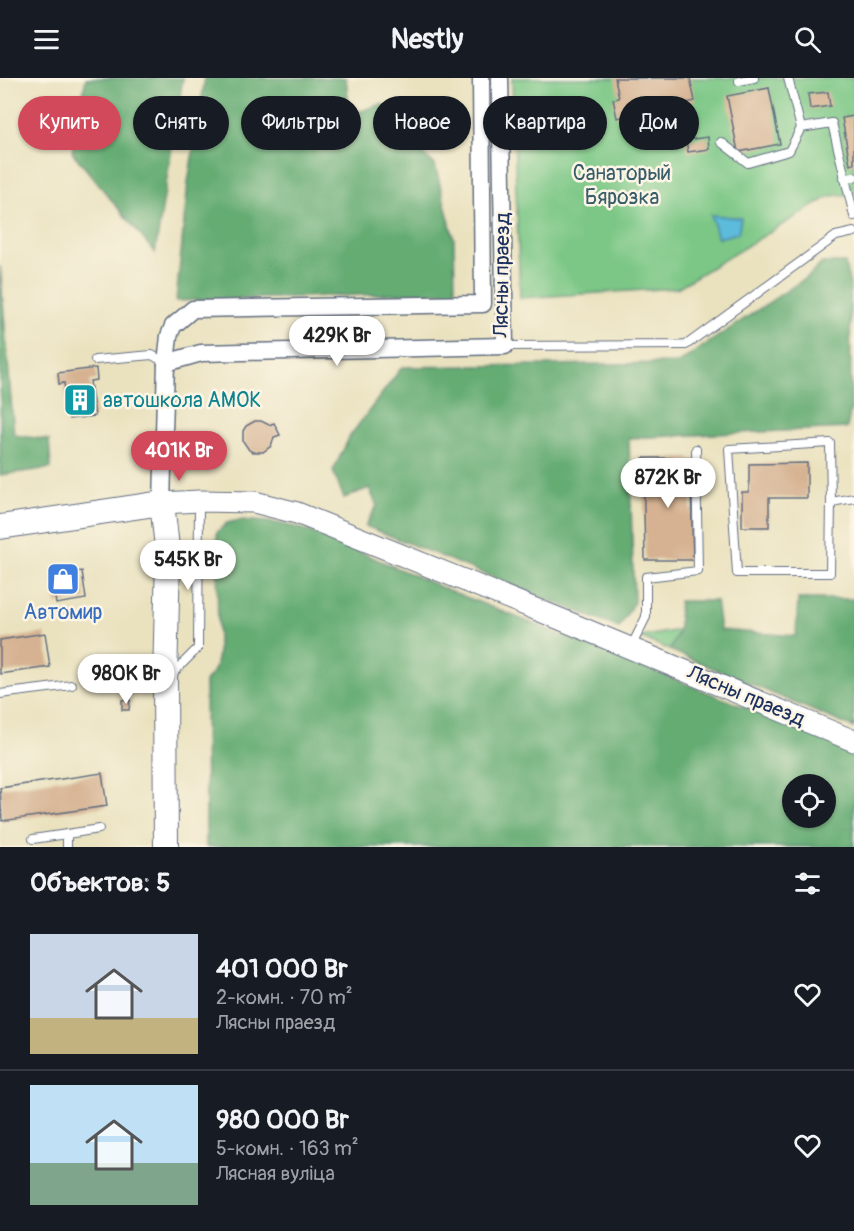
<!DOCTYPE html>
<html lang="ru">
<head>
<meta charset="utf-8">
<style>
  body { margin:0; font-family:Pangolin,sans-serif; background:#242831; color:#f1f3f6; height:100vh; display:flex; flex-direction:column; font-size:22px; white-space:nowrap }
  * { box-sizing:border-box; margin:0 }
  p { font-size:20px; color:#9ea1a6 }
  .icon { flex:none; width:33px; height:33px; fill:none; stroke:currentColor; stroke-width:2; stroke-linecap:round; stroke-linejoin:round }
  .map { position:relative; height:769px; overflow:hidden }
  .drawer { display:flex; flex-direction:column; background:#171b24; flex:1 }
  .drawer>* { flex:none }
  .guide { position:absolute; left:18px; top:18px; width:819px; height:54px; display:flex; gap:12px }
  .buttons { position:absolute; left:782px; top:696px; display:grid; gap:12px }
  .buttons a { display:grid; place-items:center; width:54px; height:54px; border-radius:50%; background:#171b24; box-shadow:0 2px 4px #0004; font-size:30px }
  .price { position:absolute; translate:-50% -51px; padding:0 14px; border-radius:21px; background:#fff; color:#222; font-size:20px; line-height:39px; filter:drop-shadow(0 2px 3px #0008) }
  .price::after { content:''; position:absolute; left:50%; top:36px; width:18px; height:14px; margin-left:-9px; background:inherit; clip-path:polygon(0 0,100% 0,50% 100%) }
  .price.current { background:#d1495b; color:#fff }
  ul { padding:0; list-style:none }
  li { display:flex; align-items:center; gap:18px; height:150px; padding:0 30px }
  li+li { border-top:2px solid #363941 }
  li span { display:grid; place-items:center; flex:none; width:168px; height:120px; border-radius:0px; color:#555 }
  li>.icon { margin-inline-start:auto }
  span .icon { width:72px; height:72px; fill:#fffc; stroke-width:1 }
  li b { font-size:26px }
  h2 { display:flex; justify-content:space-between; align-items:center; height:72px; padding:0 30px; font-size:26px }
  .chip { padding:0 21px; border-radius:27px; background:#171b24; box-shadow:0 2px 4px #0004; font-size:21px; line-height:54px }
  .chip.current { background:#d1495b; color:#fff }
  header { display:flex; justify-content:space-between; align-items:center; height:78px; padding:0 30px; background:#171b24; font-size:27px; font-weight:700 }
  .map>svg:first-child { display:block }
  .green { fill:#7cc786; stroke:#4c7b72; stroke-width:1.5 }
  .forest { fill:#65ac73; stroke:#406e68; stroke-width:1.5; fill-rule:evenodd }
  .water { fill:#5dbbdc; stroke:#3c759d; stroke-width:1.5 }
  .building { fill:#d6b292 }
  .lines { fill:none; stroke-linecap:round; stroke-linejoin:round }
  .service-casing { stroke:#636e80; stroke-width:10 }
  .minor-casing { stroke:#636e80; stroke-width:19 }
  .tertiary-casing { stroke:#636e80; stroke-width:23 }
  .secondary-casing { stroke:#636e80; stroke-width:26 }
  .service { stroke:#fff; stroke-width:8 }
  .minor { stroke:#fff; stroke-width:16 }
  .tertiary { stroke:#fff; stroke-width:21 }
  .secondary { stroke:#fff; stroke-width:24 }
  .labels { text-anchor:middle; dominant-baseline:central; stroke-width:5; stroke-linejoin:round; paint-order:stroke }
  .park-label { font-size:21px; fill:#385d6a; stroke:#fcf5e5 }
  .street-label { font-size:21px; fill:#1b2f5e; stroke:#fcf5e5 }
  .culture-label { font-size:21px; fill:#0d838f; stroke:#fcf5e5; text-anchor:start }
  .shop-label { font-size:21px; fill:#366cbe; stroke:#fcf5e5 }
</style>
</head>
<body>
<header><svg class="icon" aria-label="menu" viewBox="0 0 24 24"><path d="M4 6h16M4 12h16M4 18h16"/></svg>Nestly<svg class="icon" aria-label="search" viewBox="0 0 24 24"><circle cx="10" cy="10" r="6"/><path d="M15 15l6 6"/></svg></header>
<div class="map">
<svg width="854" height="769" viewBox="0 0 854 769">
  <rect width="100%" height="100%" fill="#fcf5e5"/>
  <filter id="ink" filterUnits="userSpaceOnUse"><feTurbulence type="fractalNoise" baseFrequency=".0167" numOctaves="2"/><feDisplacementMap in="SourceGraphic" scale="12" xChannelSelector="R" yChannelSelector="G"/><feConvolveMatrix kernelMatrix="1 2 1 2 8 2 1 2 1" color-interpolation-filters="sRGB"/></filter>
  <filter id="wash" filterUnits="userSpaceOnUse"><feTurbulence type="fractalNoise" baseFrequency=".008" numOctaves="4" result="noise"/><feDisplacementMap in="SourceGraphic" scale="24" xChannelSelector="R" yChannelSelector="G"/><feGaussianBlur stdDeviation="1.35" result="paint"/><feColorMatrix in="noise" values="0 0 0 0 0 0 0 0 0 0 0 0 0 0 0 0 0 1.4 0 .05"/><feComposite in="paint" operator="in"/></filter>
  <g filter="url(#wash)">
    <rect width="100%" height="100%" fill="#eae2bf"/>
    <g class="green">
      <path d="M512 0H854V116L830 118 677 210 520 220Z"/>
      <path d="M679 552 670 572 640 559Z"/>
    </g>
    <g class="forest">
      <path d="M86 0H183L155 175 72 74Z"/>
      <path d="M205 0H346L350 37 381 26 410 39 418 71 435 87 454 161 455 214 176 223 188 104Z"/>
      <path d="M822 185H845L850 207 851 330 847 350 629 360 634 524 619 550 365 448 377 428 369 410 344 420 333 393 350 358 402 289 678 285 810 197Z"/>
      <path d="M0 188 14 357 49 362 51 390 0 397Z"/>
      <path d="M240 442 271 444 300 450 330 461 448 512 854 672V769H206L205 604 215 591 218 576 217 454 227 445ZM792 706H825V740H792Z"/>
      <path d="M798 521H854V650L670 572 679 552V523H716L720 552 796 558Z"/>
    </g>
    <path class="water" d="M711 137 741 140 738 155 718 160Z"/>
    <g id="blocks">
      <g class="building">
        <path d="M615 0H690L695 23 678 27 680 36 636 45 634 37 617 40 613 21 619 20Z"/>
        <path d="M769 10 780 66 738 74 727 18Z"/>
        <path d="M828 14 830 28 810 31 808 16Z"/>
        <path d="M854 38V86L850 87 842 40Z"/>
        <path d="M708 59 709 71 688 74 686 62Z"/>
        <path d="M96 290 97 302 90 303 95 338 69 341 64 305 59 306 58 295Z"/>
        <path d="M255 343H261L269 347 274 345 280 357 274 359 271 368 263 374H253L249 372 243 363V353L246 348Z"/>
        <path d="M643 380H690L693 482H645Z"/>
        <path d="M807 385V420H769V449H742V414H749V386Z"/>
        <path d="M82 493 86 521 56 526 52 498Z"/>
        <path d="M45 555 50 589 0 596V562Z"/>
        <path d="M122 622H130L129 632H122Z"/>
        <path d="M102 695 107 728 2 743 0 710Z"/>
      </g>
    </g>
  </g>
  <g filter="url(#ink)">
    <use href="#blocks" fill-opacity="0" stroke="#636e80" stroke-width="1.5"/>
    <g class="lines">
      <defs>
        <g id="service">
          <path d="M788 0 801 50 832 45 854 138"/>
          <path d="M739 3 754 0"/>
          <path d="M721 64 748 85 789 73 801 50"/>
          <path d="M844 100 854 99"/>
          <path d="M505 268 686 267 836 158 854 154"/>
          <path d="M95 282 152 277 166 285"/>
          <path d="M831 424 830 365 729 371 737 495H830L831 424 854 420"/>
          <path d="M631 569 646 539V499L698 493 696 371"/>
          <path d="M170 598 198 570 199 425"/>
          <path d="M0 616 72 607"/>
          <path d="M33 761 67 756"/>
          <path d="M67 769V756L99 751"/>
        </g>
        <g id="minor">
          <path d="M166 285 201 275 505 268 500 0"/>
          <path d="M162 425 166 285 169 258 173 248 193 231 483 226 481 0"/>
        </g>
        <path id="tertiary" d="M162 425 199 423 254 424 297 435 560 541 854 663"/>
        <path id="secondary" d="M0 449 162 425 168 478 165 603 166 769"/>
      </defs>
      <use href="#service" class="service-casing"/>
      <use href="#minor" class="minor-casing"/>
      <use href="#tertiary" class="tertiary-casing"/>
      <use href="#secondary" class="secondary-casing"/>
      <use href="#service" class="service"/>
      <use href="#minor" class="minor"/>
      <use href="#tertiary" class="tertiary"/>
      <use href="#secondary" class="secondary"/>
    </g>
  </g>
  <defs>
    <symbol id="building-square" viewBox="-11 -11 22 22"><rect x="-9" y="-9" width="18" height="18" rx="4" fill="#0f9aa8" stroke="#fcf5e5"/><path d="M-4-6H4V6H1V3H-1V6H-4ZM-2.5-4.3h1.7v1.8h-1.7ZM.8-4.3h1.7v1.8H.8ZM-2.5-1h1.7V.8h-1.7ZM.8-1h1.7V.8H.8Z" fill="#fff"/></symbol>
    <symbol id="shop-square" viewBox="-11 -11 22 22"><rect x="-9" y="-9" width="18" height="18" rx="4" fill="#3f7fe0" stroke="#fcf5e5"/><path d="M-5-2.5h2.3a2.7 3.5 0 0 1 5.4 0H5L5.5 6h-11ZM-1.5-2.5h3a1.5 2.3 0 0 0-3 0Z" fill="#fff"/></symbol>
  </defs>
  <g fill-rule="evenodd">
    <use href="#building-square" x="61" y="303" width="38" height="38"/>
    <use href="#shop-square" x="44" y="482" width="38" height="38"/>
  </g>
  <g class="labels">
    <g class="park-label">
      <text x="622" y="95">Санаторый<tspan x="622" dy="24">Бярозка</tspan></text>
    </g>
    <g class="street-label">
      <text transform="translate(502 197) rotate(-89)">Лясны праезд</text>
      <text transform="translate(746 618) rotate(23)">Лясны праезд</text>
    </g>
    <g class="culture-label">
      <text x="103" y="322">автошкола АМОК</text>
    </g>
    <g class="shop-label">
      <text x="63" y="534">Автомир</text>
    </g>
  </g>
</svg>
<div class="buttons">
<a><svg class="icon" aria-label="locate" viewBox="0 0 24 24"><circle cx="12" cy="12" r="6"/><path d="M12 2v4M12 18v4M2 12h4M18 12h4"/></svg></a>
</div>
<b class="price" style="left:337px;top:289px">429K Br</b>
<b class="price current" style="left:179px;top:404px">401K Br</b>
<b class="price" style="left:668px;top:431px">872K Br</b>
<b class="price" style="left:188px;top:513px">545K Br</b>
<b class="price" style="left:126px;top:627px">980K Br</b>
<div class="guide">
<a class="chip current">Купить</a>
<a class="chip">Снять</a>
<a class="chip">Фильтры</a>
<a class="chip">Новое</a>
<a class="chip">Квартира</a>
<a class="chip">Дом</a>
</div>
</div>
<section class="drawer">
<h2>Объектов: 5<svg class="icon" aria-label="filters" viewBox="0 0 24 24"><path d="M4 7h16M4 17h16"/><circle cx="9" cy="7" r="2"/><circle cx="15" cy="17" r="2"/></svg></h2>
<ul>
<li><span style="background:linear-gradient(#c9d6e8 70%,#c2b280 0)"><svg class="icon" aria-label="home" viewBox="0 0 24 24"><path d="M3 11l9-7 9 7M6 9v11h12V9"/></svg></span><div><b>401 000 Br</b><p>2-комн. · 70 m²</p><p>Лясны праезд</p></div><svg class="icon" aria-label="heart" viewBox="0 0 24 24"><path d="M12 20l-8-8c-3-5 5-10 8-4 3-6 11-1 8 4z"/></svg></li>
<li><span style="background:linear-gradient(#bfe0f5 65%,#7fa58c 0)"><svg class="icon" aria-label="home" viewBox="0 0 24 24"><path d="M3 11l9-7 9 7M6 9v11h12V9"/></svg></span><div><b>980 000 Br</b><p>5-комн. · 163 m²</p><p>Лясная вуліца</p></div><svg class="icon" aria-label="heart" viewBox="0 0 24 24"><path d="M12 20l-8-8c-3-5 5-10 8-4 3-6 11-1 8 4z"/></svg></li>
</ul>
</section>
</body>
</html>
